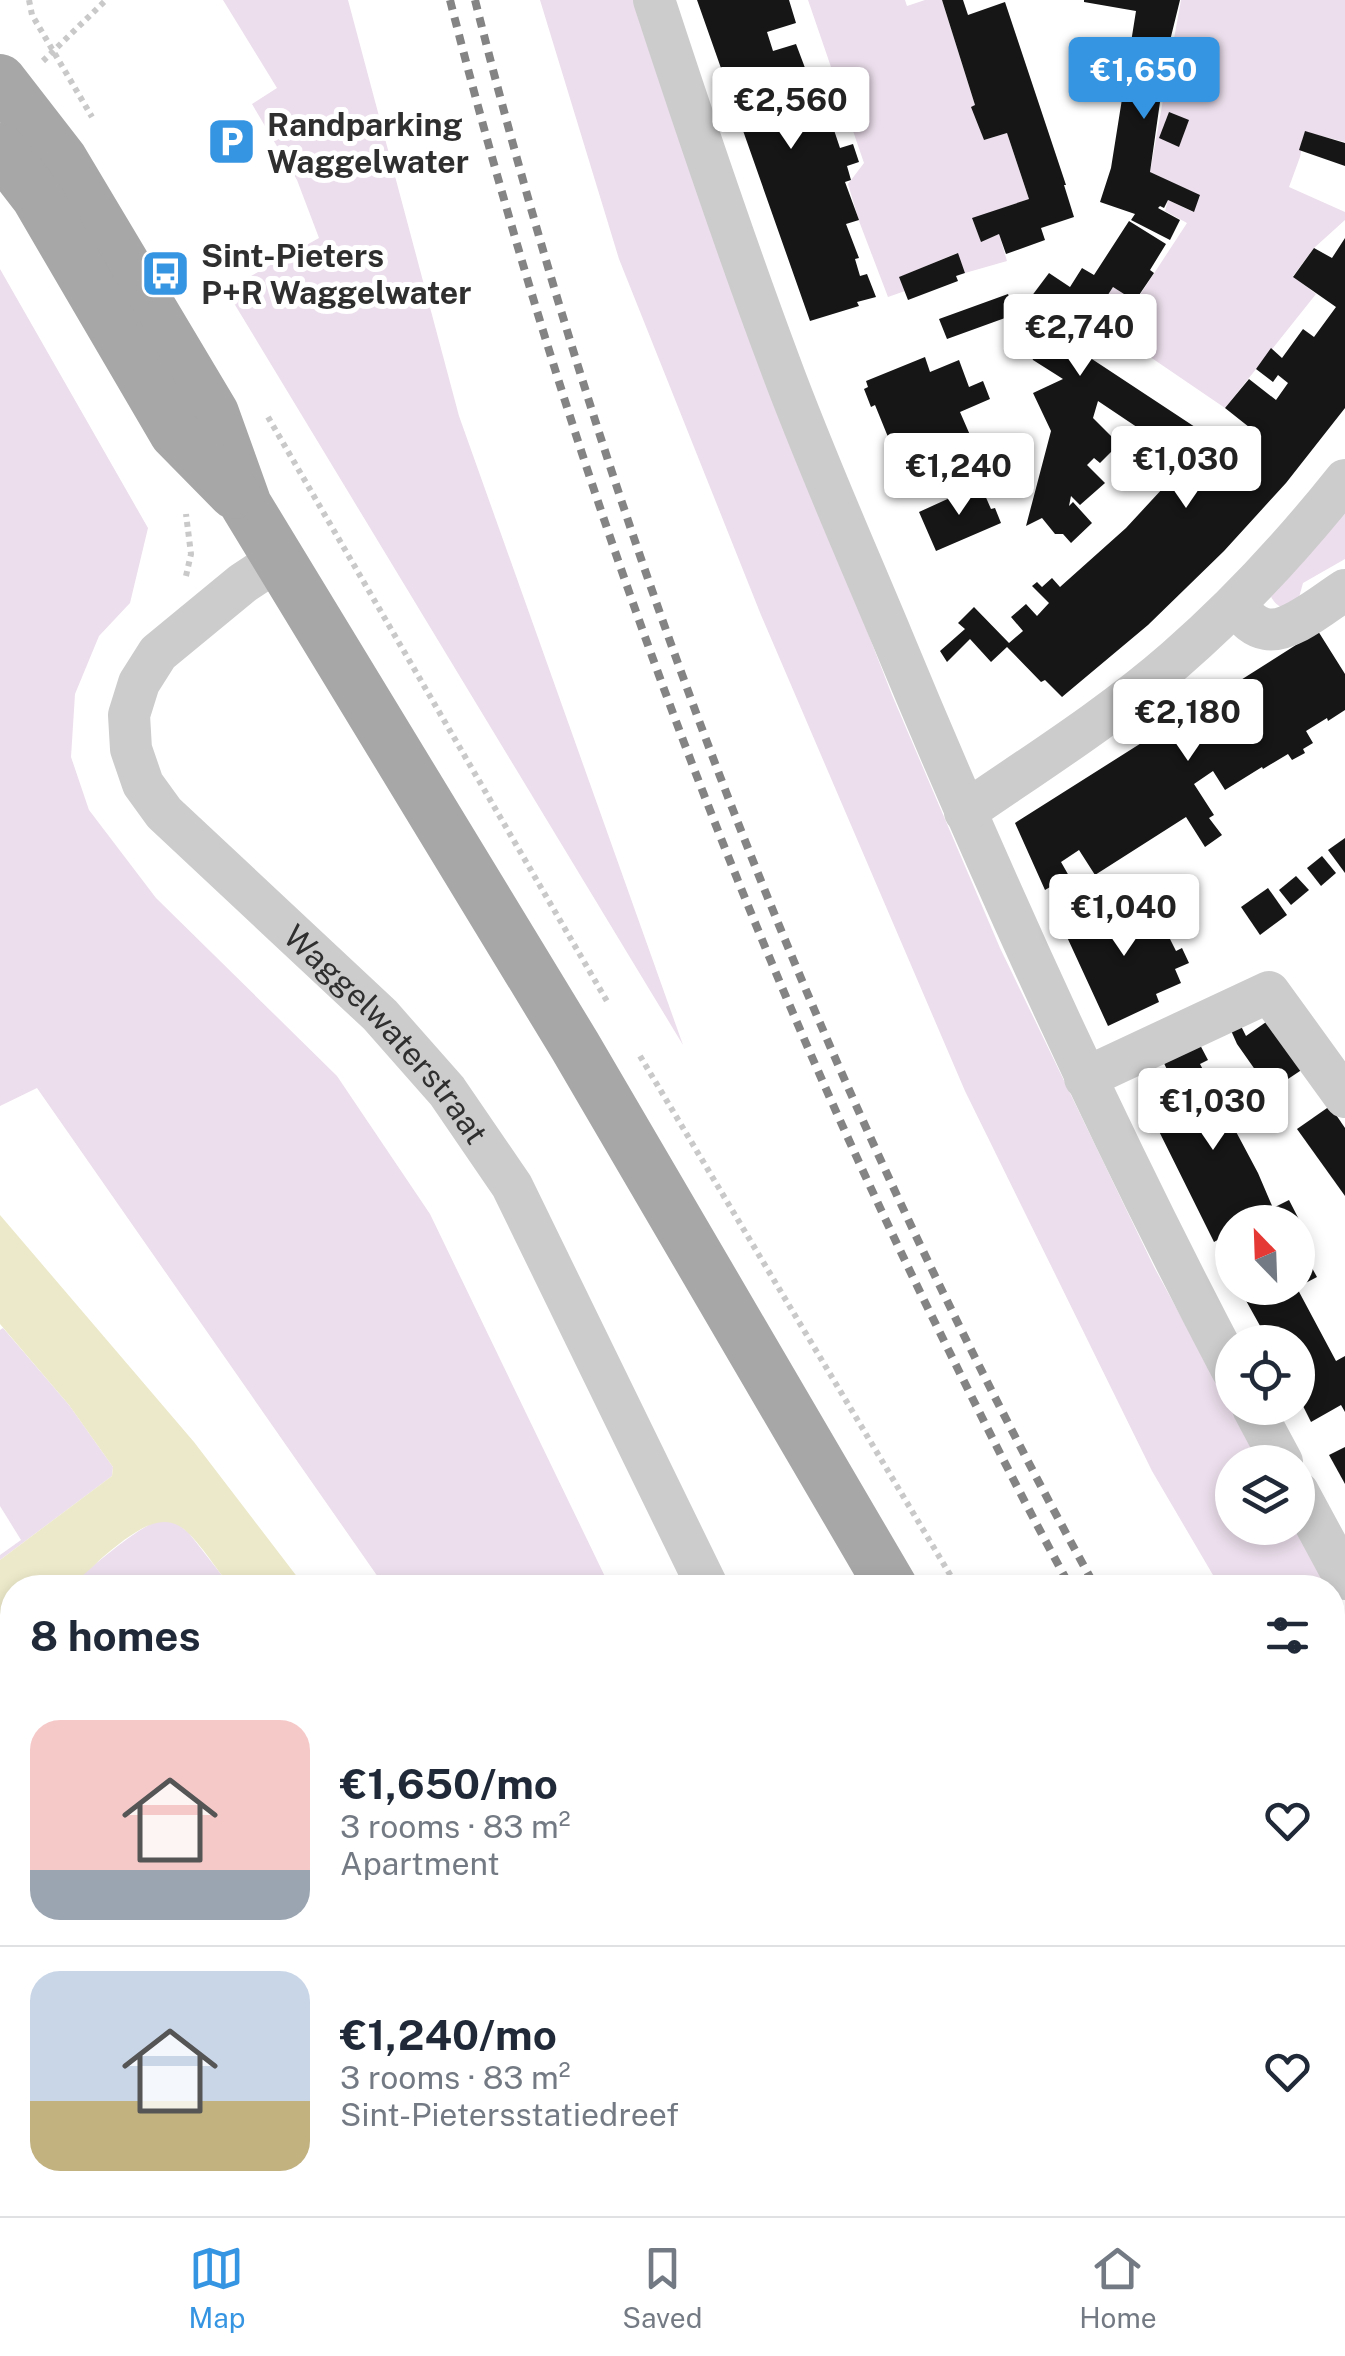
<!DOCTYPE html>
<html lang="en">
<head>
<meta charset="utf-8">
<style>
  body { margin:0; font-family:"Public Sans",sans-serif; background:#f6f6f7; color:#1f2937; height:100vh; display:flex; flex-direction:column; font-size:38px; white-space:nowrap }
  * { box-sizing:border-box; margin:0 }
  p { font-size:32px; color:#747a83 }
  .icon { flex:none; width:55px; height:55px; fill:none; stroke:currentColor; stroke-width:2; stroke-linecap:round; stroke-linejoin:round }
  .map { position:relative; flex:1; overflow:hidden }
  .side { position:absolute; left:0px; top:1575px; width:1345px; height:642px; display:flex; flex-direction:column; background:#fff; border-radius:40px 40px 0 0; box-shadow:0 5px 15px #0003 }
  .side>* { flex:none }
  .needle { width:65px; rotate:337deg }
  .fabs { position:absolute; left:1215px; top:1205px; display:grid; gap:20px }
  .fabs a { display:grid; place-items:center; width:100px; height:100px; border-radius:50%; background:#fff; box-shadow:0 5px 15px #0003; font-size:50px }
  .price { position:absolute; translate:-50% -85px; padding:0 22px; border-radius:10px; background:#fff; color:#222; font-size:32px; line-height:65px; filter:drop-shadow(0 2px 5px #0008) }
  .price::after { content:''; position:absolute; left:50%; top:60px; width:30px; height:22px; margin-left:-15px; background:inherit; clip-path:polygon(0 0,100% 0,50% 100%) }
  .price.active { background:#3695e2; color:#fff }
  ul { padding:0; list-style:none }
  li { display:flex; align-items:center; gap:30px; height:250px; padding:0 30px }
  li+li { border-top:2px solid #e0e1e3 }
  li span { display:grid; place-items:center; flex:none; width:280px; height:200px; border-radius:30px; color:#555 }
  li>.icon { margin-inline-start:auto }
  span .icon { width:120px; height:120px; fill:#fffc; stroke-width:1 }
  li b { font-size:42px }
  h2 { display:flex; justify-content:space-between; align-items:center; height:120px; padding:0 30px; font-size:42px }
  .dock { display:flex; justify-content:space-around; align-items:center; height:140px; border-top:2px solid #e0e1e3; background:#fff; font-size:28px; color:#747a83 }
  .dock a { display:grid; justify-items:center; gap:5px }
  .dock .active { color:#3695e2 }
  .map>svg:first-child { display:block }
  .green { fill:#ecdeec }
  .water { fill:#ece9ca }
  .building { fill:#161616 }
  .lines { fill:none; stroke-linecap:round; stroke-linejoin:round }
  .path { stroke:#c9c9c9; stroke-width:6; stroke-dasharray:5 5; stroke-linecap:butt }
  .minor { stroke:#ccc; stroke-width:42 }
  .major { stroke:#a7a7a7; stroke-width:52 }
  .rail { stroke:#848484; stroke-width:8; stroke-dasharray:10 8; stroke-linecap:butt }
  .labels { text-anchor:middle; dominant-baseline:central; stroke-width:10; stroke-linejoin:round; paint-order:stroke }
  .poi-label { font-size:32px; font-weight:bold; fill:#2f2f2f; stroke:#fff; text-anchor:start }
  .street-label { font-size:32px; fill:#2f2f2f; stroke:#fff }
</style>
</head>
<body>
<div class="map">
<svg width="1345" height="2216" viewBox="0 0 1345 2216">
  <rect width="100%" height="100%" fill="#fff"/>
  <g class="green">
    <path d="M223 0H348L459 416 683 1045 226 290 319 238 297 180 252 104 277 88Z"/>
    <path d="M540 0H636L727 271 892 695 1000 948 1154 1267 1260 1462H1232V1528H1296L1329 1587H1220L1152 1471 965 1091 761 615 619 259Z"/>
    <path d="M808 0H905L907 6 925 0H942L975 105 972 107 984 140 1007 133 1029 199 972 219 981 241 999 234 1007 261 965 273 957 253 900 277 905 291 888 297 859 221 848 184 864 163Z"/>
    <path d="M1181 0H1345V142L1305 132 1300 157 1289 187 1345 212V220L1314 248 1293 276 1316 294 1225 408 1093 318 1113 287 1136 301 1187 223 1165 211 1168 200 1193 212 1200 196 1150 172Z"/>
    <path d="M0 269 148 528 130 603 99 636 75 694 71 757 89 810 156 898 337 1076 430 1214 610 1587H385L37 1088 0 1106Z"/>
    <path d="M1345 501V559L1303 583 1296 608C1281 609 1276 607 1269 593Z"/>
    <path d="M3 1328 69 1405 113 1467 112 1476 0 1560V1555L21 1540 0 1506V1330Z"/>
    <path d="M156 1521 175 1522 188 1532 231 1587 64 1588C96 1566 121 1539 156 1521Z"/>
    <path d="M1332 1595 1345 1617V1804L1333 1782Z"/>
    <path d="M0 2043 12 2061V2146H0Z"/>
  </g>
  <g class="water">
    <path d="M0 1215 194 1442 305 1587H231C181 1523 177 1494 103 1557 92 1567 80 1580 66 1586 53 1592 28 1588 12 1588V1630L0 1639V1560L112 1476 113 1467 69 1405 0 1324Z"/>
    <path d="M0 1923 12 1940V2030L0 2020Z"/>
  </g>
  <g class="building">
    <path d="M697 0H789L796 23 767 32 773 51 796 44 816 97 786 106 793 123 828 112 840 148 853 144 859 162 847 166 851 180 845 182 859 220 846 224 859 258 855 259 860 276 867 274 876 297 857 302 859 306 810 321Z"/>
    <path d="M942 0H963L968 15 1005 2 1066 185H1064L1074 217 1041 228 1045 240 1006 254 999 234 981 242 972 218 1029 199 1007 133 984 140 971 107 975 105Z"/>
    <path d="M1084 0H1180L1167 53 1150 172 1200 195 1194 212 1168 200 1164 208 1160 206 1158 208 1180 220 1170 240 1131 220 1135 214 1100 202 1111 168 1136 11 1084 2Z"/>
    <path d="M1169 112 1189 120 1179 147 1159 138Z"/>
    <path d="M1305 131 1345 143V166L1299 150Z"/>
    <path d="M1129 221 1166 244 1150 270 1154 273 1135 301 1113 287 1093 318 1074 306 1054 334 1195 427 1177 454 1098 401 1093 418 1119 444 1100 463 1094 458 1087 465 1105 483 1080 505 1071 496 1069 506 1073 502 1092 523 1071 543 1063 534H1055L1042 518 1026 526 1051 431 1033 393 1063 379 1033 360 1016 314 947 339 939 319 1008 294 1013 307 1028 301 1049 273 1070 287 1082 268 1094 275Z"/>
    <path d="M1345 238V408L1286 483 1224 551 1148 625 1062 697 1045 680 1041 682 1007 647 991 662 970 639 947 662 940 651 965 629 958 623 974 607 1009 643 1023 631 1011 617 1026 604 1037 616 1049 603 1032 586 1037 582 1042 587 1052 578 1060 587 1126 528 1163 488 1160 486 1185 459 1209 484 1254 431 1225 408 1249 379 1276 400 1288 383 1278 375 1273 382 1256 369 1271 348 1282 358 1303 329 1314 337 1336 307 1293 277 1314 248 1332 258Z"/>
    <path d="M958 253 965 273 956 276 958 281 908 300 899 277Z"/>
    <path d="M925 357 930 372 959 360 969 387 983 381 990 399 960 412 970 435 899 464 875 405 871 407 864 389 868 387 866 381Z"/>
    <path d="M976 486 977 488 981 486 991 509 995 508 1001 523 936 551 919 512Z"/>
    <path d="M1318 631 1345 674V710L1328 721 1327 718 1306 731 1313 743 1303 749 1305 753 1292 760 1288 754 1263 769 1262 767 1225 790 1213 771 1194 784 1214 815 1209 818 1222 835 1205 847 1186 817 1095 875 1079 850 1061 862 1069 876 1045 890 1015 823Z"/>
    <path d="M1345 838V873L1328 850Z"/>
    <path d="M1322 856 1336 873 1321 886 1307 868Z"/>
    <path d="M1296 876 1309 890 1291 905 1279 890Z"/>
    <path d="M1268 888 1287 915 1260 935 1241 907Z"/>
    <path d="M1108 902 1116 918 1144 905 1152 920 1159 917 1176 951 1182 948 1189 963 1175 969 1181 983 1156 994 1159 1002 1108 1026 1061 924Z"/>
    <path d="M1269 1020 1303 1069 1270 1091 1237 1044 1229 1026 1239 1022 1246 1036Z"/>
    <path d="M1198 1041 1208 1060 1200 1064 1258 1173 1273 1208 1289 1200 1308 1237 1303 1240 1311 1254 1306 1257 1317 1277 1298 1287V1222H1232V1232L1214 1242 1139 1091 1170 1076 1162 1059Z"/>
    <path d="M1330 1106 1345 1128V1196L1297 1129Z"/>
    <path d="M1239 1288H1297L1336 1361 1345 1356V1412L1341 1405 1311 1422 1298 1396V1342H1269Z"/>
    <path d="M1345 1447V1484L1329 1455Z"/>
  </g>
  <g class="lines">
    <g class="path">
      <path d="M29 0 32 15 92 117"/>
      <path d="M43 61 106 0"/>
      <path d="M268 417 608 1003"/>
      <path d="M186 576 191 554 186 514"/>
      <path d="M640 1056 958 1588"/>
    </g>
    <g class="minor">
      <path d="M654 0C694 122 735 244 780 364 814 456 854 546 892 637 995 886 1106 1131 1232 1370"/>
      <path id="s1" d="M278 560 243 583 158 653 139 683 129 715 131 749 143 784 164 813 380 1015 447 1091 512 1186 708 1588"/>
      <path d="M1234 605C1243 614 1252 627 1266 629 1289 634 1326 602 1345 590"/>
      <path d="M965 812C1036 763 1111 716 1176 659 1238 605 1294 544 1345 480"/>
      <path d="M1085 1078 1269 992 1345 1097"/>
      <path d="M1253 1408 1282 1462"/>
      <path d="M1298 1492 1345 1579"/>
      <path d="M1332 2107 1345 2100"/>
      <path d="M0 2191H12"/>
    </g>
    <g class="major">
      <path d="M0 80 62 160 213 413 246 505 575 1046 892 1588"/>
      <path d="M0 149 37 197 175 433 234 493"/>
      <path d="M1259 2205 1266 2216"/>
    </g>
    <g class="rail">
      <path d="M450 0C569 466 735 920 949 1351 988 1430 1028 1510 1071 1588"/>
      <path d="M475 0C614 551 821 1090 1096 1588"/>
      <path d="M1332 2001 1345 2022"/>
      <path d="M1332 2046 1345 2067"/>
    </g>
  </g>
  <defs>
    <symbol id="parking-square" viewBox="-11 -11 22 22"><rect x="-9" y="-9" width="18" height="18" rx="4" fill="#3695e2" stroke="#fff"/><path d="M-3.5-5.5H1a3.5 3.5 0 0 1 0 7H-1V5.5H-3.5ZM-1-3.4V-.6H.8a1.4 1.4 0 0 0 0-2.8Z" fill="#fff"/></symbol>
    <symbol id="bus-square" viewBox="-11 -11 22 22"><rect x="-9" y="-9" width="18" height="18" rx="4" fill="#3695e2" stroke="#fff"/><path d="M-5-6H5V4H4V6H2V4H-2V6H-4V4H-5ZM-3.5-4V0h7V-4ZM-3.5 1.2v1.5H-2V1.2ZM2 1.2v1.5H3.5V1.2Z" fill="#fff"/></symbol>
  </defs>
  <g fill-rule="evenodd">
    <use href="#parking-square" x="204" y="114" width="55" height="55"/>
    <use href="#bus-square" x="138" y="246" width="55" height="55"/>
  </g>
  <g class="labels">
    <g class="poi-label">
      <text x="267" y="124">Randparking<tspan x="267" dy="37">Waggelwater</tspan></text>
      <text x="201" y="255">Sint-Pieters<tspan x="201" dy="37">P+R Waggelwater</tspan></text>
    </g>
    <g class="street-label">
      <text stroke="none"><textPath href="#s1" startOffset="642">Waggelwaterstraat</textPath></text>
    </g>
  </g>
</svg>
<div class="fabs">
<a><svg class="needle" viewBox="-14 -14 28 28"><path d="M0-13l5 13h-10z" fill="#e53935"/><path d="M0 13l5-13h-10z" fill="#747a83"/></svg></a>
<a><svg class="icon" aria-label="locate" viewBox="0 0 24 24"><circle cx="12" cy="12" r="6"/><path d="M12 2v4M12 18v4M2 12h4M18 12h4"/></svg></a>
<a><svg class="icon" aria-label="layers" viewBox="0 0 24 24"><path d="M12 4l9 5-9 5-9-5zM3 14l9 5 9-5"/></svg></a>
</div>
<b class="price active" style="left:1144px;top:122px">€1,650</b>
<b class="price" style="left:791px;top:152px">€2,560</b>
<b class="price" style="left:1080px;top:379px">€2,740</b>
<b class="price" style="left:1186px;top:511px">€1,030</b>
<b class="price" style="left:959px;top:518px">€1,240</b>
<b class="price" style="left:1188px;top:764px">€2,180</b>
<b class="price" style="left:1124px;top:959px">€1,040</b>
<b class="price" style="left:1213px;top:1153px">€1,030</b>
<section class="side">
<h2>8 homes<svg class="icon" aria-label="filters" viewBox="0 0 24 24"><path d="M4 7h16M4 17h16"/><circle cx="9" cy="7" r="2"/><circle cx="15" cy="17" r="2"/></svg></h2>
<ul>
<li><span style="background:linear-gradient(#f6c9c9 75%,#9aa5b1 0)"><svg class="icon" aria-label="home" viewBox="0 0 24 24"><path d="M3 11l9-7 9 7M6 9v11h12V9"/></svg></span><div><b>€1,650/mo</b><p>3 rooms · 83 m²</p><p>Apartment</p></div><svg class="icon" aria-label="heart" viewBox="0 0 24 24"><path d="M12 20l-8-8c-3-5 5-10 8-4 3-6 11-1 8 4z"/></svg></li>
<li><span style="background:linear-gradient(#c9d6e8 65%,#c2b280 0)"><svg class="icon" aria-label="home" viewBox="0 0 24 24"><path d="M3 11l9-7 9 7M6 9v11h12V9"/></svg></span><div><b>€1,240/mo</b><p>3 rooms · 83 m²</p><p>Sint-Pietersstatiedreef</p></div><svg class="icon" aria-label="heart" viewBox="0 0 24 24"><path d="M12 20l-8-8c-3-5 5-10 8-4 3-6 11-1 8 4z"/></svg></li>
</ul>
</section>
</div>
<nav class="dock">
<a class="active"><svg class="icon" aria-label="map" viewBox="0 0 24 24"><path d="M3 6l6-2 6 2 6-2v14l-6 2-6-2-6 2zM9 4v14M15 6v14"/></svg>Map</a>
<a><svg class="icon" aria-label="saved" viewBox="0 0 24 24"><path d="M7 4h10v16l-5-4-5 4z"/></svg>Saved</a>
<a><svg class="icon" aria-label="home" viewBox="0 0 24 24"><path d="M3 11l9-7 9 7M6 9v11h12V9"/></svg>Home</a>
</nav>
</body>
</html>
